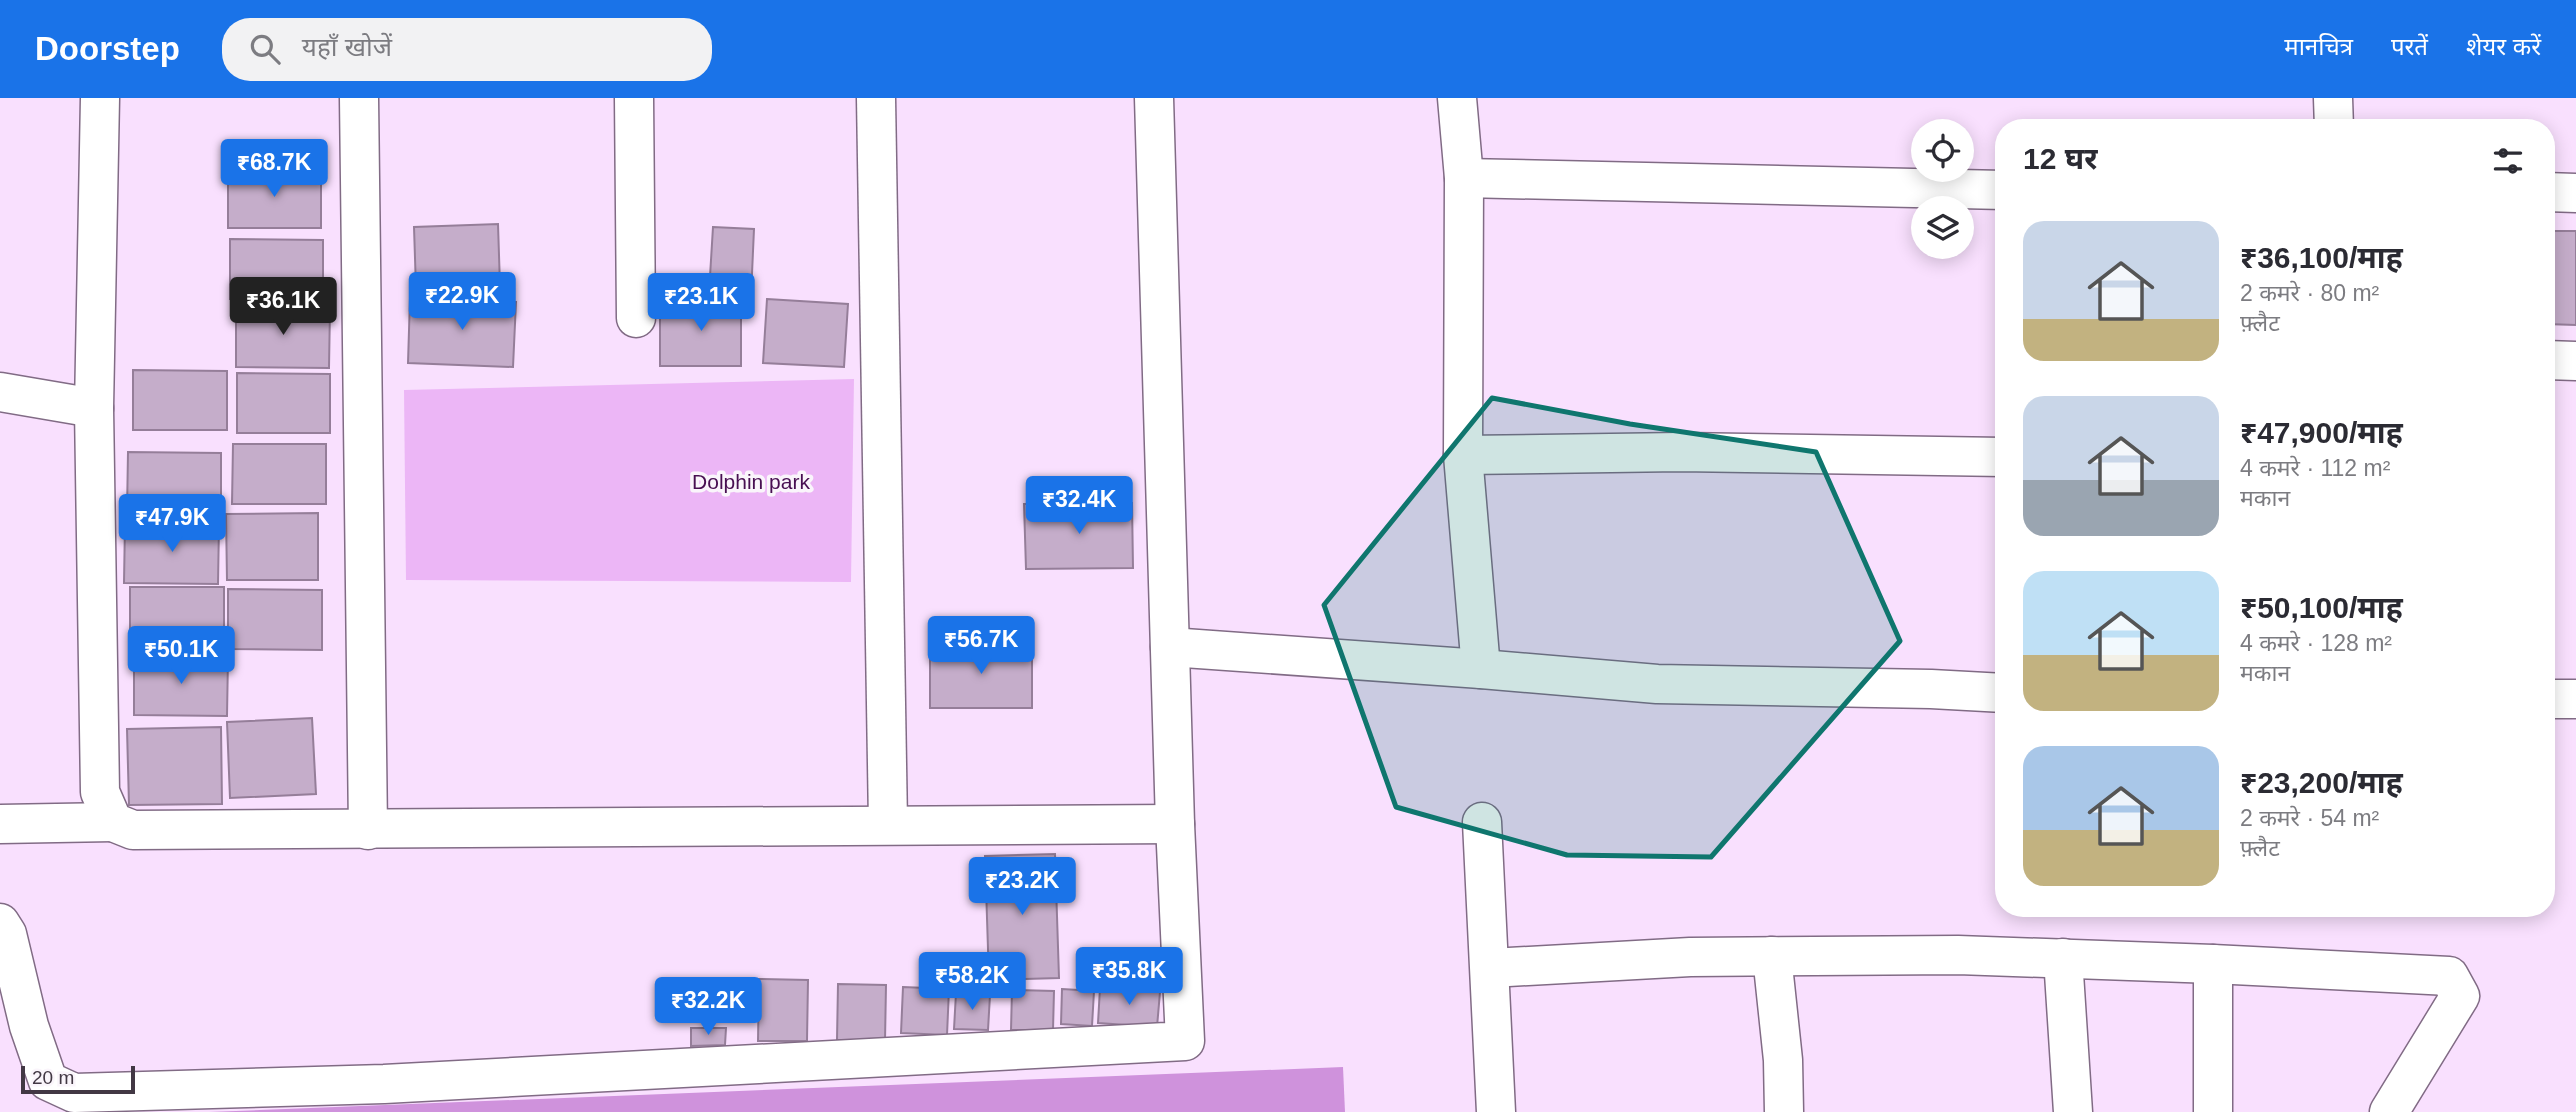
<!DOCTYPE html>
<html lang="hi">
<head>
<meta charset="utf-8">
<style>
  body { margin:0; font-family:Helvetica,"Noto Sans Devanagari",sans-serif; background:#f2f2f3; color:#2b2b33; height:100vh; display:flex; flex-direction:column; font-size:26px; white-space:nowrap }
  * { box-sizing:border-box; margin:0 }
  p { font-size:23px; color:#7c7c81 }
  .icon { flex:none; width:38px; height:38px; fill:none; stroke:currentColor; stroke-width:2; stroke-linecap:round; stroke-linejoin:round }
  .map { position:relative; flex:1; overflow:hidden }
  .side { position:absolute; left:1995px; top:21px; width:560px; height:798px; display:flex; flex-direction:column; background:#fff; border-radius:28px; box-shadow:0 4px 18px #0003 }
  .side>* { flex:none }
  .tools { position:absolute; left:1911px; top:21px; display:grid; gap:14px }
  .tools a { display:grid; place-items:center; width:63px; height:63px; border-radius:50%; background:#fff; box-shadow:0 4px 18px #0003; font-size:35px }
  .scale { position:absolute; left:21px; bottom:18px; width:114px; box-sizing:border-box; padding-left:7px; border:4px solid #423844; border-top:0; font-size:19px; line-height:24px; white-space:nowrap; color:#423844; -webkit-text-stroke:5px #faf5fb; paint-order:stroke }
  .price { position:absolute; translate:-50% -60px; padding:0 16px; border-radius:7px; background:#1a73e8; color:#fff; font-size:23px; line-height:46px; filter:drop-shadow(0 2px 4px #0008) }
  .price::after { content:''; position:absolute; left:50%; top:42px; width:21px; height:16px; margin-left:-10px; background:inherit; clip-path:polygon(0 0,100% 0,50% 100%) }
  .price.current { background:#222; color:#fff }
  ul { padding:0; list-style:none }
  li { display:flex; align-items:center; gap:21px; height:175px; padding:0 28px }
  li span { display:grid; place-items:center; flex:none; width:196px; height:140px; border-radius:21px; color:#555 }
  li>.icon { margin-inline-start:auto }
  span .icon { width:84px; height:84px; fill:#fffc; stroke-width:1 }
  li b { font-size:30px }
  h2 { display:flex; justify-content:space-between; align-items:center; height:84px; padding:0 28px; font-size:30px }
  header { display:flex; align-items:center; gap:42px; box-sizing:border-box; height:98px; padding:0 35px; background:#1a73e8; color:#fff }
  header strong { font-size:33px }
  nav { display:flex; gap:38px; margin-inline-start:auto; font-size:24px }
  .search { width:490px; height:63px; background:#f2f2f3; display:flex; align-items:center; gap:18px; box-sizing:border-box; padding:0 24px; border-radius:28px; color:#7c7c81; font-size:26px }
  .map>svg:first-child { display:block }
  .green { fill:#ecb6f6 }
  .forest { fill:#cf92dc }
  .building { fill:#c5adca; stroke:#957e99; stroke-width:2 }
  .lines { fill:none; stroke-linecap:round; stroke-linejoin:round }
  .minor-casing { stroke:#816b85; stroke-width:41 }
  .minor { stroke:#fff; stroke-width:38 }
  .marked { fill:#0f766e; fill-opacity:0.2; stroke:#0f766e; stroke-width:5; stroke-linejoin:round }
  .labels { text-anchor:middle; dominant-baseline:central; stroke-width:7; stroke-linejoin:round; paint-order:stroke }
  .park-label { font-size:21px; fill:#480f52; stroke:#faf5fb }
</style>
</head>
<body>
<header>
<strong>Doorstep</strong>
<div class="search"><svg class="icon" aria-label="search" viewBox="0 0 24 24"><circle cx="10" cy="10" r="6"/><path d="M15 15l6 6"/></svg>यहाँ खोजें</div>
<nav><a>मानचित्र</a><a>परतें</a><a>शेयर करें</a></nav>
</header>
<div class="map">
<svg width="2576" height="1014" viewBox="0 0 2576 1014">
  <rect width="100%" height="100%" fill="#f9e0fe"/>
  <path class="green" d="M854 281 851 484 406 482 404 292Z"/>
  <path class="forest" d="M1343 969 1345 1014H209Z"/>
  <g class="building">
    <rect x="228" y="71" width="93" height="59"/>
    <path d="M498 126 500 188 416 191 414 129Z"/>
    <path d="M713 129 754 131 751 198 709 195Z"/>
    <path d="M2546 133H2576V227L2546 226Z"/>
    <path d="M230 141 323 142V202L230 201Z"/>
    <path d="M410 200 516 204 513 269 408 265Z"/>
    <path d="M767 201 848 206 844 269 763 265Z"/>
    <rect x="660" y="202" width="81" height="66"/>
    <path d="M236 209 330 210 329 270 236 269Z"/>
    <path d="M133 272 227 273V332H133Z"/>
    <path d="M237 275 330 276V335H237Z"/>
    <path d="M233 346H326V406H232Z"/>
    <path d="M128 354 221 355V415L127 414Z"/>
    <path d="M1132 405 1133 470 1026 471 1024 406Z"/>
    <path d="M318 415V482H227L226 416Z"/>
    <path d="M125 425 219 426 218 486 124 485Z"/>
    <rect x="130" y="489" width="94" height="60"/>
    <path d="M228 491 322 492V552L228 551Z"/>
    <rect x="930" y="546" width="102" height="64"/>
    <path d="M134 557 228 559 227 618 134 617Z"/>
    <path d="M312 620 316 696 230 700 227 624Z"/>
    <path d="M221 629 222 706 129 707 127 631Z"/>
    <path d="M1055 756 1059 880 989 882 985 758Z"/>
    <path d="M759 881 808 882 807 943H758Z"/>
    <path d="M838 886 886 887 885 943 837 942Z"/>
    <path d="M903 889 949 891 947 937 901 935Z"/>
    <path d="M1100 890 1160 894 1157 929 1098 925Z"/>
    <path d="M1062 891 1094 893 1092 928 1061 926Z"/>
    <path d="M1012 892 1054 893 1053 932H1011Z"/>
    <path d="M956 895 990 897 988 932 954 931Z"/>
    <path d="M691 930H726L725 947 691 948Z"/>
  </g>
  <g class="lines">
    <defs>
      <g id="minor">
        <path d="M100 0 94 310 100 694 113 724 133 732 1175 726"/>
        <path d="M359 0 368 732"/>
        <path d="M634 0 636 220"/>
        <path d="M876 0 888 726"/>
        <path d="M1457 0 1464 80 1463 357 1481 571"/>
        <path d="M2333 0 2334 30"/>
        <path d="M1464 80 2004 92"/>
        <path d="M2546 94 2576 95"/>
        <path d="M2546 262 2576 263"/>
        <path d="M0 294 94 310"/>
        <path d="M1463 357 1680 354 2004 359"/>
        <path d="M1170 549 1481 571 1657 586 1931 591 2004 595"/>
        <path d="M2546 601H2576"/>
        <path d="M1482 724 1496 1014"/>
        <path d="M0 726 113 724"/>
        <path d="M0 825 7 836 29 928 48 983 74 995 384 986 1185 943 1175 726 1154 0"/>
        <path d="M1772 858 1783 962 1784 1014"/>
        <path d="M2063 860 2073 1014"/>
        <path d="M2213 866V1014"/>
        <path d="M1491 870 1690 859 1958 857 2213 866 2449 878 2460 898 2389 1014"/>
      </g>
    </defs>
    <use href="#minor" class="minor-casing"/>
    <use href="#minor" class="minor"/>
  </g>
  <path class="marked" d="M1492 300 1630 326 1816 354 1900 543 1711 759 1567 757 1396 709 1324 507Z"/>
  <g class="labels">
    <g class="park-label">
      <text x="751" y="383">Dolphin park</text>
    </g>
  </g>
</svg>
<div class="tools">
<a><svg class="icon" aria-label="locate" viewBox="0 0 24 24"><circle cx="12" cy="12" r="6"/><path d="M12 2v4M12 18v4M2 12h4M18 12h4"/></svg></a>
<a><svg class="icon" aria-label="layers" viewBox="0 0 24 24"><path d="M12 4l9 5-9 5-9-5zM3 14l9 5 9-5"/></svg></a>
</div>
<div class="scale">20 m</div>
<b class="price" style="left:274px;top:101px">₹68.7K</b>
<b class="price" style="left:462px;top:234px">₹22.9K</b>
<b class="price" style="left:701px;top:235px">₹23.1K</b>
<b class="price current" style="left:283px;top:239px">₹36.1K</b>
<b class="price" style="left:1079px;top:438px">₹32.4K</b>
<b class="price" style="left:172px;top:456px">₹47.9K</b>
<b class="price" style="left:981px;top:578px">₹56.7K</b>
<b class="price" style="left:181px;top:588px">₹50.1K</b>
<b class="price" style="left:1022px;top:819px">₹23.2K</b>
<b class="price" style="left:1129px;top:909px">₹35.8K</b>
<b class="price" style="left:972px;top:914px">₹58.2K</b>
<b class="price" style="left:708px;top:939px">₹32.2K</b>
<section class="side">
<h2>12 घर<svg class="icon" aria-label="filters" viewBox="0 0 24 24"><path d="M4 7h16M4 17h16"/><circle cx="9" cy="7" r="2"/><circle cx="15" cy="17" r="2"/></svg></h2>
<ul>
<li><span style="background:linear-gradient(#c9d6e8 70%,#c2b280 0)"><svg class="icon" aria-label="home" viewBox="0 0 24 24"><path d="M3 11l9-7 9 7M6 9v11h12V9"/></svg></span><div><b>₹36,100/माह</b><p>2 कमरे · 80 m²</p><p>फ़्लैट</p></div></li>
<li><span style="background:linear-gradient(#c9d6e8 60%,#9aa5b1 0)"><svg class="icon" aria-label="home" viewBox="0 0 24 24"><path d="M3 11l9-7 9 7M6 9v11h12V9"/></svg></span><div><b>₹47,900/माह</b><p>4 कमरे · 112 m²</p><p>मकान</p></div></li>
<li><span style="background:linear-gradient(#bfe0f5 60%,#c2b280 0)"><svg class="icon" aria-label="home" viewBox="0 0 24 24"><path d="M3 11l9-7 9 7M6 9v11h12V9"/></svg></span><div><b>₹50,100/माह</b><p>4 कमरे · 128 m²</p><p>मकान</p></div></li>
<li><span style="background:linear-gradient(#a9c7e8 60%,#c2b280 0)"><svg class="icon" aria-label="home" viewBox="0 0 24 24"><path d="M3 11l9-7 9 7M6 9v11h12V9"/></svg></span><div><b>₹23,200/माह</b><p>2 कमरे · 54 m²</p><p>फ़्लैट</p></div></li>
</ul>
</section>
</div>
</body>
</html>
